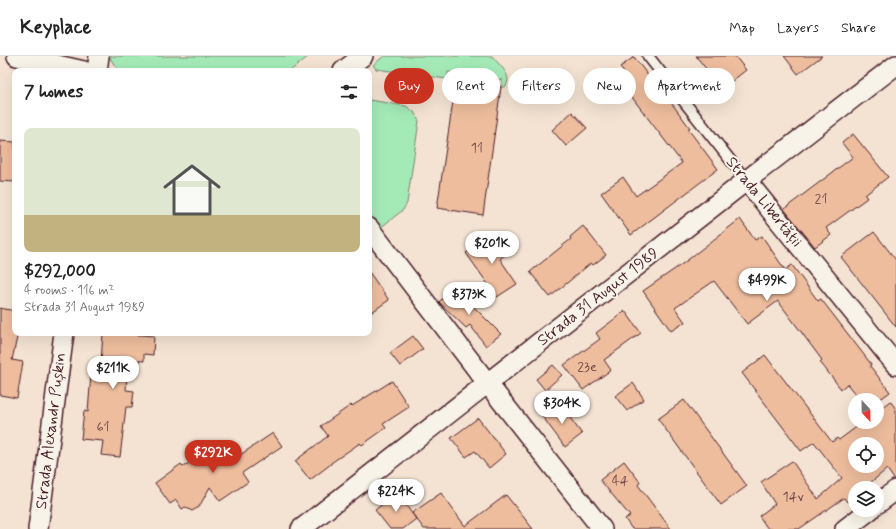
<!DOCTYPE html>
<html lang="en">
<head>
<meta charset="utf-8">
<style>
  body { margin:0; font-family:Mynerve,sans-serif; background:#f2f2f2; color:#222; height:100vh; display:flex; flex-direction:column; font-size:15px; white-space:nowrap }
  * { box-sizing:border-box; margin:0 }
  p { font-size:13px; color:#767676 }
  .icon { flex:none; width:22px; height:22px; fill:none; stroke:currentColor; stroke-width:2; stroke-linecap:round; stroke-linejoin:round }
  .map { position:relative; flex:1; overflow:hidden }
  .panel { position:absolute; left:12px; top:12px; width:360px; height:268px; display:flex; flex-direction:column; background:#fff; border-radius:8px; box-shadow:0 4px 16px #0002 }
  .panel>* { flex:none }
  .hud { position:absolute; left:384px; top:12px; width:380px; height:36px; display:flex; gap:8px }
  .needle { width:26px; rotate:158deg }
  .tools { position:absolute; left:848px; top:337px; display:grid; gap:8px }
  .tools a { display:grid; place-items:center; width:36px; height:36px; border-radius:50%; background:#fff; box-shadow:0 4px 16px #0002; font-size:20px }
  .price { position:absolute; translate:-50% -34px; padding:0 9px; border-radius:14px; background:#fff; color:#222; font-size:13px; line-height:26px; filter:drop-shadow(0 1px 2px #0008) }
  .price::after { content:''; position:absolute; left:50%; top:24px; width:12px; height:9px; margin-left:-6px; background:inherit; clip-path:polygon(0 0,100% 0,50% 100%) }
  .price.selected { background:#c8321e; color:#fff }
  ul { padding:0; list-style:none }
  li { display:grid; align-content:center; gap:8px; height:212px; padding:0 12px }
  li+li { border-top:1px solid #e0e0e0 }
  li span { display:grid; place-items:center; height:124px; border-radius:8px; color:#555 }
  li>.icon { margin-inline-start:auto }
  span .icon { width:72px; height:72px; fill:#fffc; stroke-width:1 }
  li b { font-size:17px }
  h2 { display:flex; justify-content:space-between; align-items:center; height:48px; padding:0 12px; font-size:17px }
  .tag { padding:0 14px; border-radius:18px; background:#fff; box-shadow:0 4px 16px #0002; font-size:14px; line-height:36px }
  .tag.selected { background:#c8321e; color:#fff }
  header { display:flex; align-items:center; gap:24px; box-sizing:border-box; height:56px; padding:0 20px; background:#fff; border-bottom:1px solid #e0e0e0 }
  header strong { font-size:19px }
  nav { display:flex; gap:22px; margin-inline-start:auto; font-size:14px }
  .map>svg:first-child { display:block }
  .green { fill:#a4eab7; stroke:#778471 }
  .building { fill:#eebd9e; stroke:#4a1f2b; fill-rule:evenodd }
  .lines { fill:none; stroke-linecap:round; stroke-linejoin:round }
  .service-casing { stroke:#4a1f2b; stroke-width:13 }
  .minor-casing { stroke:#4a1f2b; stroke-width:22 }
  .service { stroke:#f7f3e8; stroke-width:10 }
  .minor { stroke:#f7f3e8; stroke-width:19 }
  .labels { text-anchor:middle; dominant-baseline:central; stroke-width:4; stroke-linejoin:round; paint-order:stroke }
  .number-label { font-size:14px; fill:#734648 }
  .street-label { font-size:16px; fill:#4a1f2b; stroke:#f7f3e8 }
</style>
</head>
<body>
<header>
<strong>Keyplace</strong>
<nav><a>Map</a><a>Layers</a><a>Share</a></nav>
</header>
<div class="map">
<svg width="896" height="473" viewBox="0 0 896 473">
  <rect width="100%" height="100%" fill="#f4e3d2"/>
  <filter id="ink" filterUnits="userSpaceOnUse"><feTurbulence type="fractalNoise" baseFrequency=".025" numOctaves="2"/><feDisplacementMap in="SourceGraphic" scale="8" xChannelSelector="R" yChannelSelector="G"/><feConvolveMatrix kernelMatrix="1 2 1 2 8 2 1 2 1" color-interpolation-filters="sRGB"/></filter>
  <g filter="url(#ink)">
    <g class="green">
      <path d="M109 0H309L290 15H122L115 10Z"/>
      <path d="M384 0H492C499 9 514 20 505 31H501L502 24 448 16 447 23 376 13 373 9Z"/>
      <path d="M369 44 406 50 414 56 419 65 407 147 403 154 380 172 369 157Z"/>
    </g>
    <g class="building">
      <path d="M696 0H735L746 14 722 33Z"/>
      <path d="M784 0H822L798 18Z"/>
      <path d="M634 1 653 26 655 25 690 72 688 73 718 113 631 179 601 137 623 121 636 140 682 107 618 23 624 17 620 11Z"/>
      <path d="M456 25 501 31 483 159 437 152Z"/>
      <path d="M572 56 587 72 566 90 552 74Z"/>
      <path d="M853 78 888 121 865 139 867 142 826 172 831 179 815 191 784 153 853 101 842 87Z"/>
      <path d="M0 85 15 86V126L0 125Z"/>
      <path d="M740 163 755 184 762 180 785 214 792 209 818 245 821 243 871 308 870 310 890 336 879 344H860L847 328 841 333 820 306 822 304 778 245 747 268 714 225 675 252 685 266 671 275 643 235 685 206Z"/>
      <path d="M583 170 606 199 593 209 591 207 550 241 530 216 571 183 570 181Z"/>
      <path d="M874 176 896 204V271L841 201Z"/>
      <path d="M495 177 508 196 500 203 517 228 497 241 466 197Z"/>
      <path d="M369 216 389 244 369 258Z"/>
      <path d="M454 231 501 278 486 290 470 269 466 272 439 246Z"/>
      <path d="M0 252 15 255V277H18L12 304 23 306 17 342 0 339Z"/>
      <path d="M625 255 641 277 604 304 611 314 583 334 564 309 600 283 596 277Z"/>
      <path d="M103 277H126V278L154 280 153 299 144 298V305L128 304 126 334 134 335 132 351H126L120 401 101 399 103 385 81 383 84 355 88 356 92 306H101Z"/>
      <path d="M413 280 423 293 400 310 390 297Z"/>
      <path d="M765 299 832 386 837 382 839 384 863 366H877V355L890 345 896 353V423H894L887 413 864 432H855V440L847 446 844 442 799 473H768L759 460 775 448 761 426 792 405 818 443 842 422 814 386 801 395 742 317ZM855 388H877V410H855Z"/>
      <path d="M553 309 562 319 545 334 536 323Z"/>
      <path d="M392 325 409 351 383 368 386 372 362 389 360 387 331 407V408L310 424 295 405 328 380 321 370 351 349 352 350Z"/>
      <path d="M633 327 644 343 627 355 615 340Z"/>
      <path d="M684 344 747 430 721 449 658 363Z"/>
      <path d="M559 347 582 378 565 391 542 360Z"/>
      <path d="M478 362 506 398 489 412 475 395 466 401 451 382Z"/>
      <path d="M273 377 282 390 242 417 248 426 220 445 210 431 199 451 192 455 185 451 182 453 176 444 170 448 155 427 181 408 183 411 220 385 230 399 233 396 237 401Z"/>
      <path d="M624 405 640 426 638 429 671 473H632L625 463 630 460 600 424Z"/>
      <path d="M397 437 416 463 403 473H390L375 454Z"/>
      <path d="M441 437 465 470 506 439 533 473H424L412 457Z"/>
    </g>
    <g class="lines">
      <defs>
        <path id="service" d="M648 0 746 124"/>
        <g id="minor">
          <path d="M17 0 84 15"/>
          <path d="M97 15 99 0"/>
          <path d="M343 15 363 0"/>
          <path d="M746 124 896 309"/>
          <path d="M369 172 488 328 602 473"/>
          <path d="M877 448 896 434"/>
          <path d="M38 473 64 277"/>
          <path d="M301 473C499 319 696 162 896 9"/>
          <path d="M845 473 870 454"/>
        </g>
      </defs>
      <use href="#service" class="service-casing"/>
      <use href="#minor" class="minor-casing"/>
      <use href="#service" class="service"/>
      <use href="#minor" class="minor"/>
    </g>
  </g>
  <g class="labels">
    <g class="number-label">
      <text x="477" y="92">11</text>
      <text x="821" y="143">21</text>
      <text x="587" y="311">23e</text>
      <text x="103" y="371">61</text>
      <text x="620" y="425">44</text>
      <text x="793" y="441">14v</text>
    </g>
    <g class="street-label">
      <text transform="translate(764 146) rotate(51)">Strada Libertății</text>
      <text transform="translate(598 241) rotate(-38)">Strada 31 August 1989</text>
      <text transform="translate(51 375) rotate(-83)">Strada Alexandr Pușkin</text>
    </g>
  </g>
</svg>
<div class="tools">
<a><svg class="needle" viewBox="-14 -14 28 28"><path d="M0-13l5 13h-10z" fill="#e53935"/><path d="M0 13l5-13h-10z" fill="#767676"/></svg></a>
<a><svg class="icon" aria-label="locate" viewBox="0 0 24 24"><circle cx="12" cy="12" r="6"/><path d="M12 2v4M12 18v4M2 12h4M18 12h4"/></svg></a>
<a><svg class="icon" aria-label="layers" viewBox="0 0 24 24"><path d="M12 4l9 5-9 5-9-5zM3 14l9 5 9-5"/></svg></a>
</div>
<b class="price" style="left:492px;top:209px">$201K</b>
<b class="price" style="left:767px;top:246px">$499K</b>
<b class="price" style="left:469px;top:260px">$373K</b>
<b class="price" style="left:113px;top:334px">$211K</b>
<b class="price" style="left:562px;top:369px">$304K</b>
<b class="price selected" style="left:213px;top:418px">$292K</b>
<b class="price" style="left:396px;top:457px">$224K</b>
<div class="hud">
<a class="tag selected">Buy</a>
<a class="tag">Rent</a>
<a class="tag">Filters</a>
<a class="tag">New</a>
<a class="tag">Apartment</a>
</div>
<section class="panel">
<h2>7 homes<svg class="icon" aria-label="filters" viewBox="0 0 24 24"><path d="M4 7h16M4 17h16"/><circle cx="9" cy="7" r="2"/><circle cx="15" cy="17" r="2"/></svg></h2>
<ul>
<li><span style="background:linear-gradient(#dfe7d0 70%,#c2b280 0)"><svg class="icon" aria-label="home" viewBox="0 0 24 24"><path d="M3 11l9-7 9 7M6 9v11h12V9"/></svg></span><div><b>$292,000</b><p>4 rooms · 116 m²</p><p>Strada 31 August 1989</p></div></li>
</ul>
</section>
</div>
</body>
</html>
